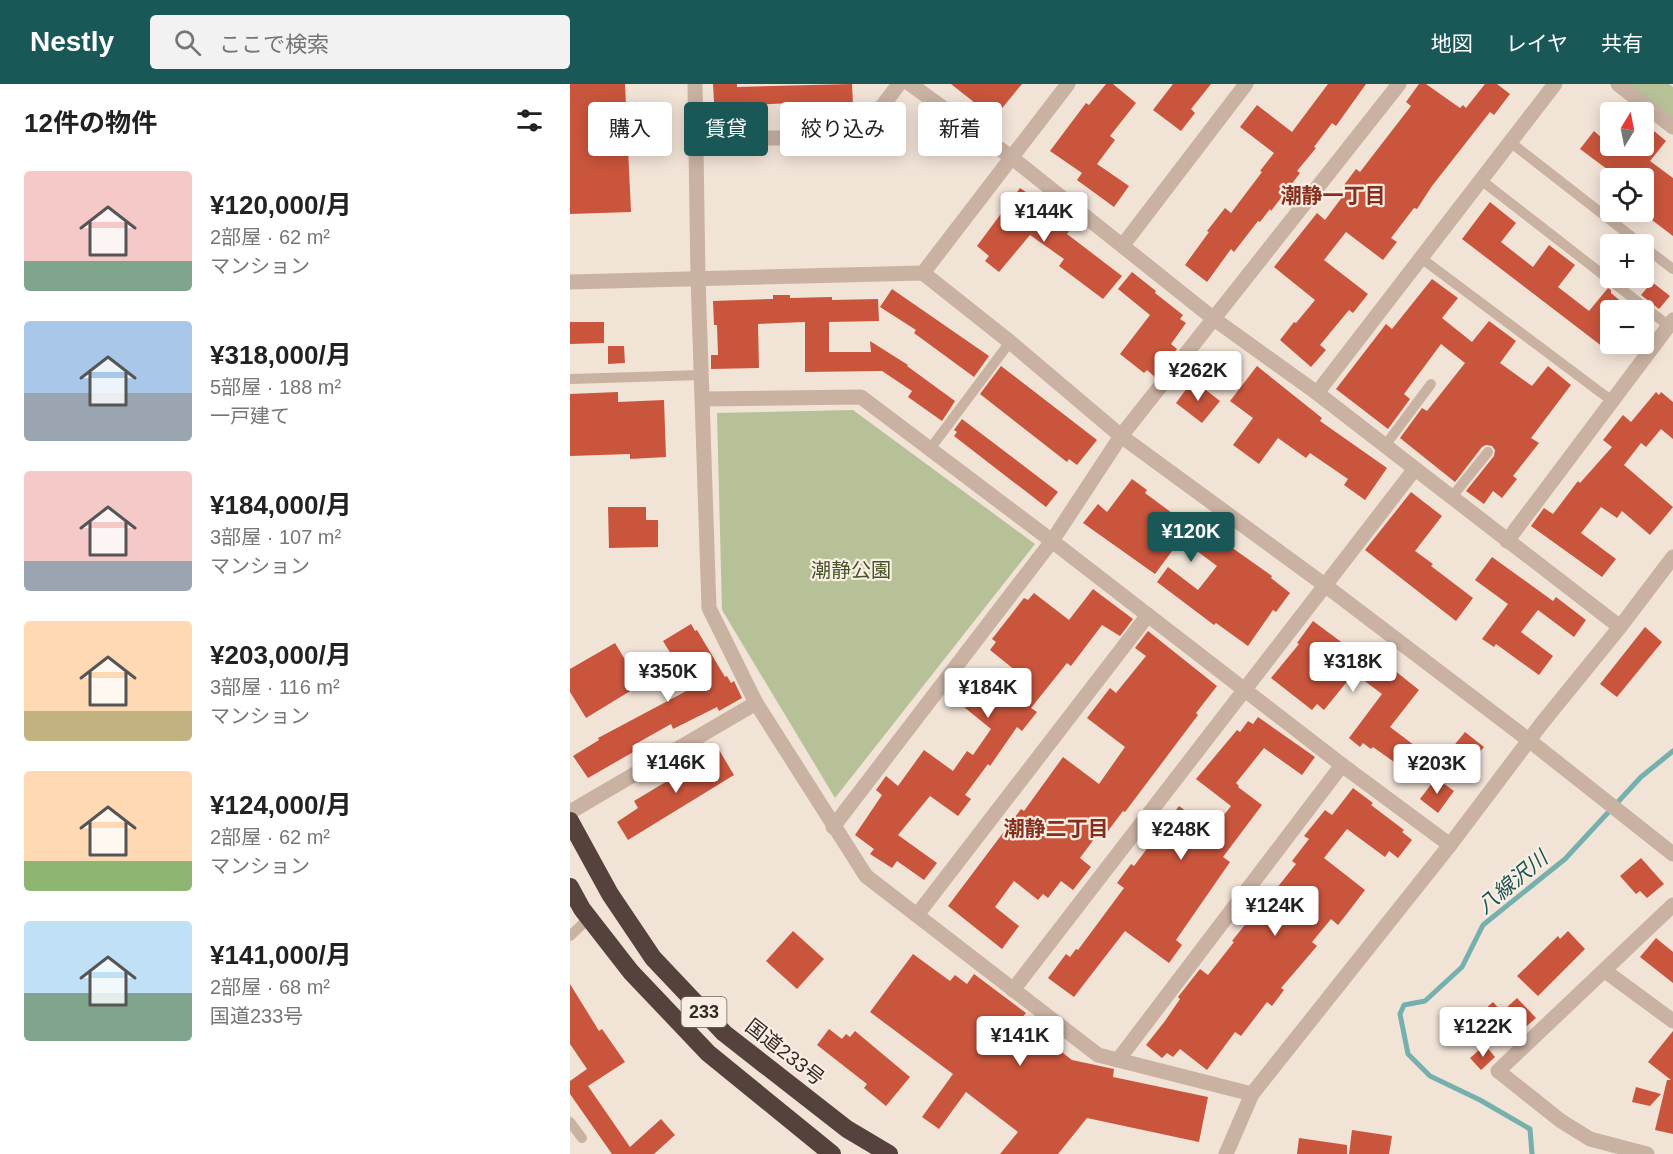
<!DOCTYPE html>
<html lang="ja">
<head>
<meta charset="utf-8">
<style>
  body { margin:0; font-family:Helvetica,"Noto Sans JP",sans-serif; background:#f2f2f2; color:#222; height:100vh; display:flex; flex-direction:column; font-size:22px; white-space:nowrap }
  * { box-sizing:border-box; margin:0 }
  p { font-size:20px; color:#767676 }
  .icon { flex:none; width:33px; height:33px; fill:none; stroke:currentColor; stroke-width:2; stroke-linecap:round; stroke-linejoin:round }
  .map { position:relative; flex:1; overflow:hidden }
  .sheet { display:flex; flex-direction:column; background:#fff; width:570px }
  .sheet>* { flex:none }
  .banner { position:absolute; left:18px; top:18px; width:570px; height:54px; display:flex; gap:12px }
  .needle { width:39px; rotate:10deg }
  .buttons { position:absolute; left:1030px; top:18px; display:grid; gap:12px }
  .buttons a { display:grid; place-items:center; width:54px; height:54px; border-radius:6px; background:#fff; box-shadow:0 3px 15px #0003; font-size:30px }
  .price { position:absolute; translate:-50% -51px; padding:0 14px; border-radius:6px; background:#fff; color:#222; font-size:20px; line-height:39px; filter:drop-shadow(0 2px 3px #0008) }
  .price::after { content:''; position:absolute; left:50%; top:36px; width:18px; height:14px; margin-left:-9px; background:inherit; clip-path:polygon(0 0,100% 0,50% 100%) }
  .price.on { background:#1a5757; color:#fff }
  ul { padding:0; list-style:none }
  li { display:flex; align-items:center; gap:18px; height:150px; padding:0 24px }
  li span { display:grid; place-items:center; flex:none; width:168px; height:120px; border-radius:6px; color:#555 }
  li>.icon { margin-inline-start:auto }
  span .icon { width:72px; height:72px; fill:#fffc; stroke-width:1 }
  li b { font-size:26px }
  h2 { display:flex; justify-content:space-between; align-items:center; height:72px; padding:0 24px; font-size:26px }
  .chip { padding:0 21px; border-radius:6px; background:#fff; box-shadow:0 3px 15px #0003; font-size:21px; line-height:54px }
  .chip.on { background:#1a5757; color:#fff }
  header { display:flex; align-items:center; gap:36px; box-sizing:border-box; height:84px; padding:0 30px; background:#1a5757; color:#fff }
  header strong { font-size:28px }
  nav { display:flex; gap:33px; margin-inline-start:auto; font-size:21px }
  .search { width:420px; height:54px; background:#f2f2f2; display:flex; align-items:center; gap:15px; box-sizing:border-box; padding:0 21px; border-radius:6px; color:#767676; font-size:22px }
  main { display:flex; flex:1; min-height:0 }
  .map>svg:first-child { display:block }
  .green { fill:#b6c197 }
  .lines { fill:none; stroke-linecap:round; stroke-linejoin:round }
  .stream { stroke:#75b0ae; stroke-width:5 }
  .building { fill:#ca553d }
  .lane { stroke:#cab2a3; stroke-width:10 }
  .street { stroke:#cab2a3; stroke-width:15 }
  .highway { stroke:#56423c; stroke-width:18 }
  .labels { text-anchor:middle; dominant-baseline:central; stroke-width:4.5; stroke-linejoin:round; paint-order:stroke }
  .shield { fill:#f9eee3; stroke:#70645e; stroke-width:1.5 }
  .shield-label { font-size:18px; font-weight:bold; fill:#352925 }
  .park-label { font-size:20px; fill:#475428; stroke:#f9eee3 }
  .street-label { font-size:20px; fill:#352925; stroke:#f9eee3 }
  .neighbourhood-label { font-size:21px; font-weight:bold; fill:#862e1c; stroke:#f9eee3 }
  .water-label { font-size:21px; font-style:italic; fill:#1a5757; stroke:#f9eee3 }
</style>
</head>
<body>
<header>
<strong>Nestly</strong>
<div class="search"><svg class="icon" aria-label="search" viewBox="0 0 24 24"><circle cx="10" cy="10" r="6"/><path d="M15 15l6 6"/></svg>ここで検索</div>
<nav><a>地図</a><a>レイヤ</a><a>共有</a></nav>
</header>
<main>
<section class="sheet">
<h2>12件の物件<svg class="icon" aria-label="filters" viewBox="0 0 24 24"><path d="M4 7h16M4 17h16"/><circle cx="9" cy="7" r="2"/><circle cx="15" cy="17" r="2"/></svg></h2>
<ul>
<li><span style="background:linear-gradient(#f6c9c9 75%,#7fa58c 0)"><svg class="icon" aria-label="home" viewBox="0 0 24 24"><path d="M3 11l9-7 9 7M6 9v11h12V9"/></svg></span><div><b>¥120,000/月</b><p>2部屋 · 62 m²</p><p>マンション</p></div></li>
<li><span style="background:linear-gradient(#a9c7e8 60%,#9aa5b1 0)"><svg class="icon" aria-label="home" viewBox="0 0 24 24"><path d="M3 11l9-7 9 7M6 9v11h12V9"/></svg></span><div><b>¥318,000/月</b><p>5部屋 · 188 m²</p><p>一戸建て</p></div></li>
<li><span style="background:linear-gradient(#f6c9c9 75%,#9aa5b1 0)"><svg class="icon" aria-label="home" viewBox="0 0 24 24"><path d="M3 11l9-7 9 7M6 9v11h12V9"/></svg></span><div><b>¥184,000/月</b><p>3部屋 · 107 m²</p><p>マンション</p></div></li>
<li><span style="background:linear-gradient(#ffd9b3 75%,#c2b280 0)"><svg class="icon" aria-label="home" viewBox="0 0 24 24"><path d="M3 11l9-7 9 7M6 9v11h12V9"/></svg></span><div><b>¥203,000/月</b><p>3部屋 · 116 m²</p><p>マンション</p></div></li>
<li><span style="background:linear-gradient(#ffd9b3 75%,#8fb573 0)"><svg class="icon" aria-label="home" viewBox="0 0 24 24"><path d="M3 11l9-7 9 7M6 9v11h12V9"/></svg></span><div><b>¥124,000/月</b><p>2部屋 · 62 m²</p><p>マンション</p></div></li>
<li><span style="background:linear-gradient(#bfe0f5 60%,#7fa58c 0)"><svg class="icon" aria-label="home" viewBox="0 0 24 24"><path d="M3 11l9-7 9 7M6 9v11h12V9"/></svg></span><div><b>¥141,000/月</b><p>2部屋 · 68 m²</p><p>国道233号</p></div></li>
</ul>
</section>
<div class="map">
<svg width="1103" height="1070" viewBox="0 0 1103 1070">
  <rect width="100%" height="100%" fill="#f2e3d7"/>
  <g class="green">
    <path d="M1058 0H1099L1103 3V34Z"/>
    <path d="M283 326 465 460 265 714 152 526 147 329Z"/>
  </g>
  <g class="lines">
    <path class="stream" d="M962 1070 960 1045 910 1016 860 992 838 970 830 930 834 921 855 917 892 883 913 841 995 775 1071 693 1103 667"/>
  </g>
  <g class="building">
    <path d="M0 0H55L61 128 0 130Z"/>
    <path d="M143 0H167V3L282 0 283 20 220 24V19L168 22 169 32 145 34Z"/>
    <path d="M381 0H452L424 34Z"/>
    <path d="M536 0H543L566 19 540 52 545 56 527 80 559 102 544 123 507 96 512 89 480 67 516 19 519 21Z"/>
    <path d="M603 0H641L621 25 625 29 611 47 583 26Z"/>
    <path d="M758 0H796L766 42 762 39 744 63 746 64 727 87 730 89 701 127 700 125 690 138 688 137 664 168 661 165 637 198 615 181 639 148 637 147 655 124 661 129 692 88 690 87 704 69 670 43 687 21 722 48Z"/>
    <path d="M849 0H856L890 24 893 21 896 24 915 0H927L940 10 924 31 920 28 862 102 847 125 844 124 821 154 827 158 813 176 776 148 754 176 798 210 783 229 779 226 750 261 756 266 741 283 710 256 724 238 726 239 745 216 704 183 747 129 755 136 779 104 774 101 786 85 790 88 841 22 836 18Z"/>
    <path d="M1024 47 1041 62H1060L1067 67 1084 47 1096 57 1080 77 1103 94V152L1074 130V94H1049L1010 65Z"/>
    <path d="M450 104 472 119 470 122 501 144 497 150 552 192 533 215 489 182 494 175 460 151 429 188 415 177 419 172 407 162Z"/>
    <path d="M920 118 946 139 931 158 963 183 979 161 1005 181 988 203 1019 227 1038 204 1041 206V209L1060 225 1062 223 1067 226H1041V253L1033 263 892 155Z"/>
    <path d="M562 188 586 207 585 209 613 231 610 235 616 239 601 260 607 265 585 293 577 286 574 289 550 270 580 231 548 205Z"/>
    <path d="M862 195 888 214 872 234 902 258 919 237 946 257 930 279 962 302 978 282 1001 301 961 354 969 359 943 392 947 395 932 414 923 407 914 420 896 407 924 372 925 366 922 362 916 361 912 363 885 398 830 354 852 324 857 327 895 279 871 260 834 310 840 315 818 345 766 305 816 240 822 245Z"/>
    <path d="M1082 198 1100 212 1089 225 1071 211Z"/>
    <path d="M322 205 419 272 404 293 344 249 346 246 310 223Z"/>
    <path d="M203 211H220V214L262 213V216L308 215 309 237 259 238V268H301L300 257 338 281 337 282 385 317 380 325 372 337 338 313 342 307 312 287 235 288V238L188 240 189 284 141 285V271H148L147 241H144L143 217 203 215Z"/>
    <path d="M0 238H34V259L0 260Z"/>
    <path d="M38 262H54L55 279 38 280Z"/>
    <path d="M431 282 527 356 507 381 499 375 497 378 410 310Z"/>
    <path d="M687 282 752 334 750 337 817 384 795 416 774 401 778 395 740 369 736 374 708 354 689 380 663 361 683 334 660 317Z"/>
    <path d="M623 296 650 317 632 339 606 319Z"/>
    <path d="M48 308V318L94 316 96 373 60 375V370L0 372V310Z"/>
    <path d="M1086 308 1089 311 1091 308 1103 318V355L1091 345 1076 363 1071 359 1054 381 1103 423 1080 451 1052 427 1047 434 1031 423 1011 449 1046 475 1032 493 961 442 974 424 983 430 1008 397 1010 399 1042 363 1033 356 1053 331 1061 338Z"/>
    <path d="M392 335 488 408 476 423 384 352 387 348 384 346Z"/>
    <path d="M562 395 577 406 575 409 602 429 603 428 627 445 630 441 702 492 701 494 720 509 706 528 703 526 678 562 646 539 644 541 587 498 598 483 628 506 647 482 611 455 585 490 513 439 528 420 537 428Z"/>
    <path d="M841 408 872 432 845 467 863 480 861 482 903 514 886 537 795 466Z"/>
    <path d="M38 423H76V436H88V463L39 464Z"/>
    <path d="M922 473 983 517 986 513 1016 536 1004 553 968 526 951 548 983 572 969 591 926 560 924 563 912 555 938 520 905 496Z"/>
    <path d="M523 505 563 535 550 552 532 541 501 582 497 579 461 624 467 628 452 647 447 643 420 682 418 680 395 711 401 715 388 732 360 712 328 751 367 779 354 796 327 777 322 784 300 770 304 765 285 751 312 711 306 706 316 692 328 702 354 666 383 687 397 667 403 671 421 645 383 614 398 595 429 620 451 591 420 566 426 558 422 555 454 514 458 516 464 509 499 536Z"/>
    <path d="M743 537 778 563 780 559 816 586 819 582 849 606 820 643 865 677 851 697 803 663 801 665 793 659 790 663 779 654 812 610 784 589 754 626 747 620 742 626 701 594 729 560 727 559Z"/>
    <path d="M121 540 125 547 127 546 155 593 157 592 161 599 164 597 172 614 149 627 147 623 103 645 101 640 62 662 65 667 18 694 3 672 29 656 28 654 122 604 93 557Z"/>
    <path d="M1075 543 1092 558 1047 613 1030 600Z"/>
    <path d="M578 547 647 602 626 629 628 631 555 728 553 727 532 755 527 751 510 774 521 783 503 806 491 797 478 814 473 810 468 816 444 797 425 823 449 842 432 865 378 822 451 725 454 727 493 673 529 700 555 663 517 634 540 604 546 609 576 572 565 564Z"/>
    <path d="M45 559 57 579 62 576 75 598 16 634 0 608V585Z"/>
    <path d="M688 633 745 673 732 691 694 664 666 699 669 702 668 703 692 721 653 773 660 778 606 856 612 861 599 879 555 847 504 913 478 894 496 870 500 873 506 865 508 866 554 804 547 799 561 780 564 782 609 722 642 746 661 722 626 695 667 646 670 648 678 637 683 640Z"/>
    <path d="M895 648 914 663 901 679 882 664Z"/>
    <path d="M149 666 164 691 58 756 47 738 68 724 64 717Z"/>
    <path d="M866 694 884 707 868 729 850 715Z"/>
    <path d="M783 704 803 719 801 721 834 746 832 748 842 756 828 774 819 767 815 773 777 745 754 774 795 806 779 827 768 841 761 835 742 858 747 862 711 904 714 906 702 922 697 918 671 952 665 948 637 986 610 965 603 973 597 969 592 974 576 961 595 937 610 915 608 913 630 885 638 891 664 858 662 857 685 828 683 827 694 812 698 815 726 780 722 777 739 755 734 752 755 726 762 731Z"/>
    <path d="M1071 774 1094 800 1077 814 1070 807 1066 810 1050 792Z"/>
    <path d="M223 847 254 875 227 905 196 877Z"/>
    <path d="M998 847 1015 865 968 912 947 892 988 852 990 855Z"/>
    <path d="M1086 854 1103 868V899L1070 873Z"/>
    <path d="M343 870 380 897 385 891 397 900 404 890 456 929 450 936 502 976 544 985 543 993 638 1013 629 1058 517 1034 488 1070H430L448 1048 396 1008 369 1045 352 1033 383 990 300 928Z"/>
    <path d="M0 900 29 947 32 945 55 978 18 1002 60 1063 91 1035 105 1051 84 1070H42L0 1010V997L17 985 0 960Z"/>
    <path d="M947 914 966 934 953 945 935 925Z"/>
    <path d="M923 918 941 938 922 955 904 935Z"/>
    <path d="M259 945 272 955 276 950 280 953 285 947 340 993 316 1022 294 1004 297 1000 247 961Z"/>
    <path d="M1103 947V1050L1085 1046 1097 996H1101L1078 978Z"/>
    <path d="M915 961 925 973 911 986 900 974Z"/>
    <path d="M1066 1003 1091 1010 1080 1022 1062 1018Z"/>
    <path d="M782 1046 822 1052 819 1070H779Z"/>
    <path d="M729 1054 777 1061V1070H727Z"/>
  </g>
  <g class="lines">
    <g class="lane">
      <path d="M940 58 1071 160"/>
      <path d="M911 96 1099 242"/>
      <path d="M1074 163 1103 185"/>
      <path d="M851 174 1042 317"/>
      <path d="M0 295 132 291"/>
      <path d="M814 363 861 300"/>
      <path d="M360 365 440 258"/>
      <path d="M881 414 918 368"/>
      <path d="M0 852 19 834"/>
      <path d="M0 1038 12 1054"/>
    </g>
    <g class="street">
      <path d="M125 0 128 194 139 524 186 619 296 792 528 971 548 976 772 681"/>
      <path d="M340 0 441 73 644 235 747 309 1050 543"/>
      <path d="M1048 0 1103 43"/>
      <path d="M127 54H288L329 0"/>
      <path d="M553 161 676 0"/>
      <path d="M353 189 498 0"/>
      <path d="M0 198 353 189 440 258 551 352 756 502 960 657 1103 770"/>
      <path d="M747 309 985 0"/>
      <path d="M133 315 291 313 482 457 772 681 880 761"/>
      <path d="M937 457 1103 236"/>
      <path d="M0 728 186 619"/>
      <path d="M263 743 482 457 551 352 829 0"/>
      <path d="M347 831 578 531"/>
      <path d="M1035 887 1103 937"/>
      <path d="M443 906 844 386"/>
      <path d="M548 976 682 1010"/>
      <path d="M656 1070 682 1010 880 761 972 639 1050 543 1103 473"/>
      <path d="M1077 1070 1020 1055 991 1037 928 987 1103 821"/>
    </g>
    <g class="highway">
      <path d="M0 737 40 810 83 874 154 949 277 1045 319 1070"/>
      <path d="M0 803 12 825 61 888 138 969 262 1070"/>
    </g>
  </g>
  <g class="labels">
    <rect class="shield" x="111.5" y="913" width="45" height="30" rx="4.5"/>
    <g class="shield-label">
      <text x="134" y="928">233</text>
    </g>
    <g class="park-label">
      <text x="281" y="486">潮静公園</text>
    </g>
    <g class="street-label">
      <text transform="translate(215 968) rotate(38)">国道233号</text>
    </g>
    <g class="neighbourhood-label">
      <text x="763" y="111">潮静一丁目</text>
      <text x="486" y="744">潮静二丁目</text>
    </g>
    <g class="water-label">
      <text transform="translate(942 798) rotate(-40)">八線沢川</text>
    </g>
  </g>
</svg>
<div class="buttons">
<a><svg class="needle" viewBox="-14 -14 28 28"><path d="M0-13l5 13h-10z" fill="#e53935"/><path d="M0 13l5-13h-10z" fill="#767676"/></svg></a>
<a><svg class="icon" aria-label="locate" viewBox="0 0 24 24"><circle cx="12" cy="12" r="6"/><path d="M12 2v4M12 18v4M2 12h4M18 12h4"/></svg></a>
<a>+</a>
<a>−</a>
</div>
<b class="price" style="left:474px;top:159px">¥144K</b>
<b class="price" style="left:628px;top:318px">¥262K</b>
<b class="price on" style="left:621px;top:479px">¥120K</b>
<b class="price" style="left:783px;top:609px">¥318K</b>
<b class="price" style="left:98px;top:619px">¥350K</b>
<b class="price" style="left:418px;top:635px">¥184K</b>
<b class="price" style="left:106px;top:710px">¥146K</b>
<b class="price" style="left:867px;top:711px">¥203K</b>
<b class="price" style="left:611px;top:777px">¥248K</b>
<b class="price" style="left:705px;top:853px">¥124K</b>
<b class="price" style="left:913px;top:974px">¥122K</b>
<b class="price" style="left:450px;top:983px">¥141K</b>
<div class="banner">
<a class="chip">購入</a>
<a class="chip on">賃貸</a>
<a class="chip">絞り込み</a>
<a class="chip">新着</a>
</div>
</div>
</main>
</body>
</html>
